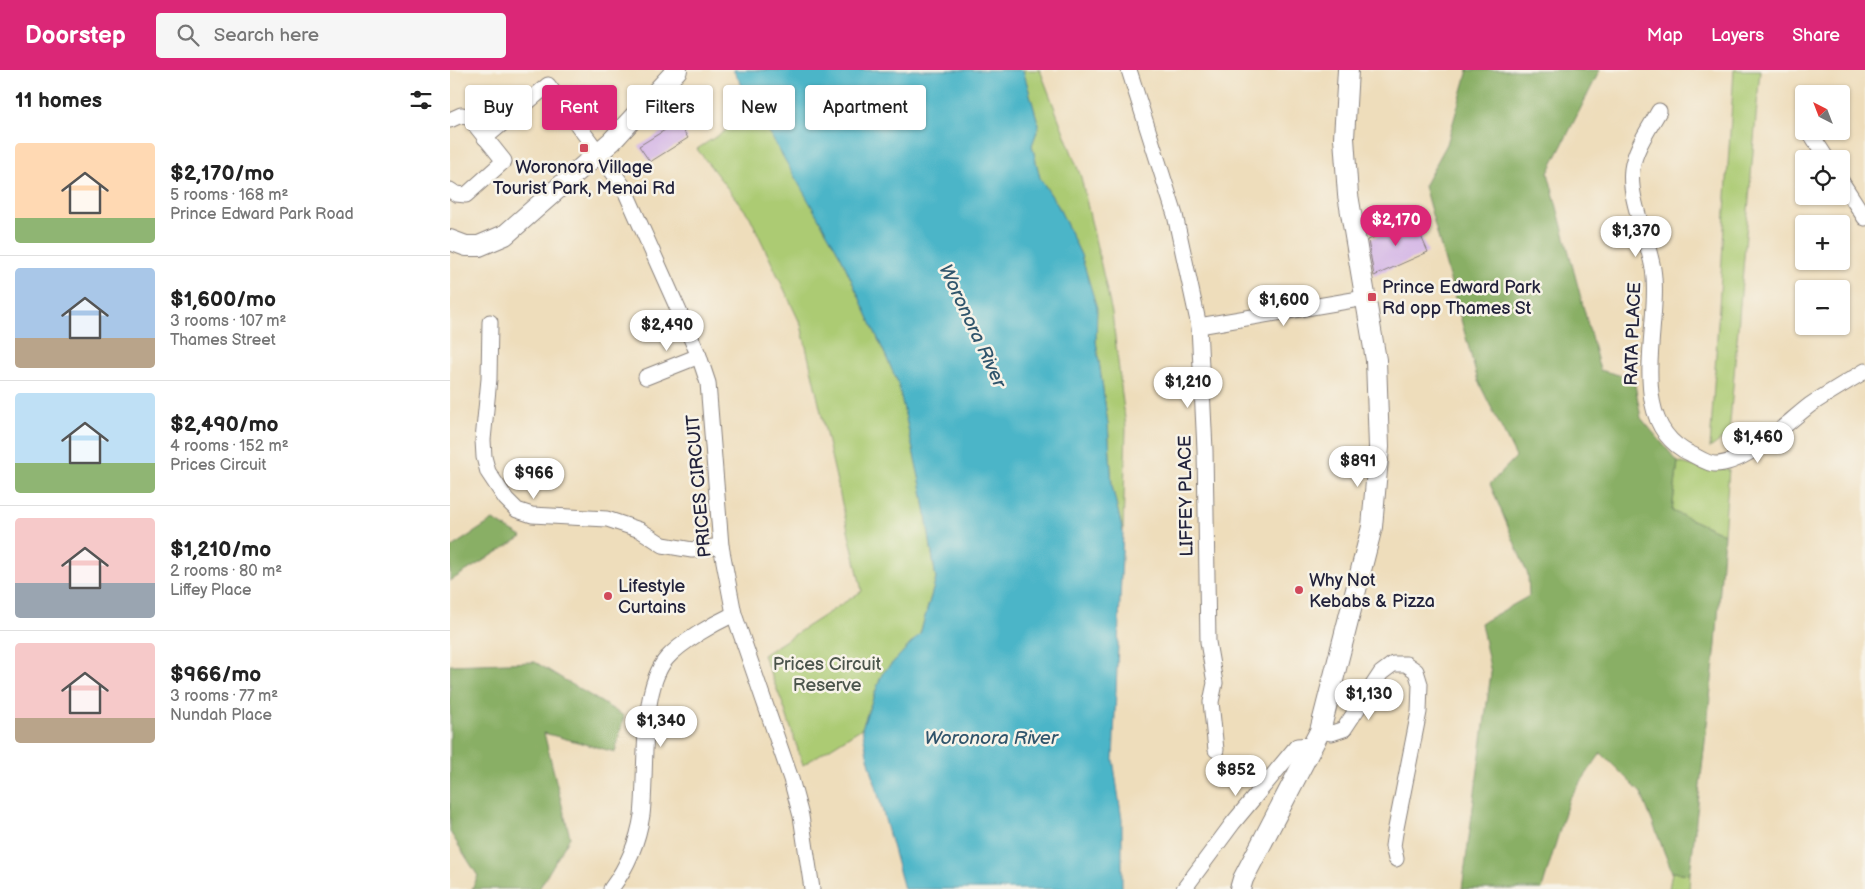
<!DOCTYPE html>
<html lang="en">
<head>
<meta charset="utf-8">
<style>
  body { margin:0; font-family:"Balsamiq Sans",sans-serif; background:#f6f6f6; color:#222; height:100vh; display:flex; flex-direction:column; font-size:19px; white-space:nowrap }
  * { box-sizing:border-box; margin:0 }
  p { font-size:16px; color:#767676 }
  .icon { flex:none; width:28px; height:28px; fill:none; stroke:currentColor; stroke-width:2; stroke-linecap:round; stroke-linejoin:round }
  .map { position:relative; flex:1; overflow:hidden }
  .panel { display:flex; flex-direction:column; background:#fff; width:450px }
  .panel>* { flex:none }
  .top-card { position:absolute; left:15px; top:15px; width:475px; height:45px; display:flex; gap:10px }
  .needle { width:32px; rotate:318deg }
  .fabs { position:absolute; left:1345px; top:15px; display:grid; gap:10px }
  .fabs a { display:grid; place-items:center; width:55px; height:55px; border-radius:5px; background:#fff; box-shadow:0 1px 4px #0004; font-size:25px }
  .price { position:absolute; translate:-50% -42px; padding:0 11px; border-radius:18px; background:#fff; color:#222; font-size:16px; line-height:32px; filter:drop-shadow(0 1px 2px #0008) }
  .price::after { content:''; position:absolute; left:50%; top:30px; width:15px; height:11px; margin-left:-8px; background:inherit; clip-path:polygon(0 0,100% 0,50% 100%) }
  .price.selected { background:#db2777; color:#fff }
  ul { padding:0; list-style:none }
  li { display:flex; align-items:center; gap:15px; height:125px; padding:0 15px }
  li+li { border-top:1px solid #e0e0e0 }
  li span { display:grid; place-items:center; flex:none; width:140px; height:100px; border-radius:5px; color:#555 }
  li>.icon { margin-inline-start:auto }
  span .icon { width:60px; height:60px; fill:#fffc; stroke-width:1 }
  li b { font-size:21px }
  h2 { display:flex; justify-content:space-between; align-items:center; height:60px; padding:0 15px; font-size:21px }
  .pill { padding:0 18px; border-radius:5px; background:#fff; box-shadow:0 1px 4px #0004; font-size:18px; line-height:45px }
  .pill.selected { background:#db2777; color:#fff }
  header { display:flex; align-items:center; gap:30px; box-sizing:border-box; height:70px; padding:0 25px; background:#db2777; color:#fff }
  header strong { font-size:24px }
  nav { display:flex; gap:28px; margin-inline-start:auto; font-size:18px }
  .search { width:350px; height:45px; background:#f6f6f6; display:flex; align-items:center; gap:12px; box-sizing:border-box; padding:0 18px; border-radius:5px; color:#767676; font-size:19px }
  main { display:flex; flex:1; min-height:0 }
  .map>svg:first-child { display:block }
  .green { fill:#accb73; stroke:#677657 }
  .forest { fill:#89af65; stroke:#566850 }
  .water { fill:#4bb5c8; stroke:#366c82 }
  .building { fill:#d4b6e6 }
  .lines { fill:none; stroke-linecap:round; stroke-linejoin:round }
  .street-casing { stroke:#88807b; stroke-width:17 }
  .secondary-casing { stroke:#88807b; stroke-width:22 }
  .street { stroke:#fff; stroke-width:15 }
  .secondary { stroke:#fff; stroke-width:20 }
  .poi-dot { fill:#d1495b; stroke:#f7f3e8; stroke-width:2 }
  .labels { text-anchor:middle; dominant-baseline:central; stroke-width:5; stroke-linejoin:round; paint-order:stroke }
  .poi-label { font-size:18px; fill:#22223b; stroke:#f7f3e8; text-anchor:start }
  .street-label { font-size:18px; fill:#22223b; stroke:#f7f3e8 }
  .park-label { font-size:18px; fill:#4b554c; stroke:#f7f3e8 }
  .water-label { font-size:19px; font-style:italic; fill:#30556c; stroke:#f7f3e8 }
</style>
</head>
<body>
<header>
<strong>Doorstep</strong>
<div class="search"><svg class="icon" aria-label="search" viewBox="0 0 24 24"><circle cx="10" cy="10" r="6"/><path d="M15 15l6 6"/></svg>Search here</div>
<nav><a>Map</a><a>Layers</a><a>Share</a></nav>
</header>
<main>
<section class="panel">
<h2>11 homes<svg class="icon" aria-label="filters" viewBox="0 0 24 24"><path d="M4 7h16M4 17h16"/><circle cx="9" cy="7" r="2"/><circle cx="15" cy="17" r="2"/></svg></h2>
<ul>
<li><span style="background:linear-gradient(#ffd9b3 75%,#8fb573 0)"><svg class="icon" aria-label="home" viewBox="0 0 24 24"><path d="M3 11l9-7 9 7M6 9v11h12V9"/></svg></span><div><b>$2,170/mo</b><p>5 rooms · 168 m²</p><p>Prince Edward Park Road</p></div></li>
<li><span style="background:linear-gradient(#a9c7e8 70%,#b9a48a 0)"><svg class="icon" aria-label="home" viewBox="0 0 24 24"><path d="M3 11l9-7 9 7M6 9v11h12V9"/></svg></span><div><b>$1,600/mo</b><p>3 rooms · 107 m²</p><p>Thames Street</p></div></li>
<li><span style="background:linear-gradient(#bfe0f5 70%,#8fb573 0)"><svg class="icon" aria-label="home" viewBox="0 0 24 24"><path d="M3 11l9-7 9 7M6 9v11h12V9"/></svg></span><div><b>$2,490/mo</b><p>4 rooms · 152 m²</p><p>Prices Circuit</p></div></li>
<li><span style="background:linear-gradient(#f6c9c9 65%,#9aa5b1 0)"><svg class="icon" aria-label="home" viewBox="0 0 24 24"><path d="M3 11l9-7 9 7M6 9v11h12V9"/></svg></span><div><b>$1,210/mo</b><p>2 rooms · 80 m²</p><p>Liffey Place</p></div></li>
<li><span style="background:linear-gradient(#f6c9c9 75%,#b9a48a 0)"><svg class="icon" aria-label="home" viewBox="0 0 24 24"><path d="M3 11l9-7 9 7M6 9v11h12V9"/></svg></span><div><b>$966/mo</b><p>3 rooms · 77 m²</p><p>Nundah Place</p></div></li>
</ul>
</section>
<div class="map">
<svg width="1415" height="819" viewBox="0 0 1415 819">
  <rect width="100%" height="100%" fill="#f7f3e8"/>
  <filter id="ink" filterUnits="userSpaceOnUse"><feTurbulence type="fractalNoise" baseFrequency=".02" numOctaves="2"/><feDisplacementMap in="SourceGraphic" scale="10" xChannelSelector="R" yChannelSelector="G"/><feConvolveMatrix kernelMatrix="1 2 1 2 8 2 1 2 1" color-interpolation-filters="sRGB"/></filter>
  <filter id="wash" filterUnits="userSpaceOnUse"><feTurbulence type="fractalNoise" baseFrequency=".0096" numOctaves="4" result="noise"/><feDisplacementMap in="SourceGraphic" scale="20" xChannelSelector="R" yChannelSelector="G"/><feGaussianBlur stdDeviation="1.12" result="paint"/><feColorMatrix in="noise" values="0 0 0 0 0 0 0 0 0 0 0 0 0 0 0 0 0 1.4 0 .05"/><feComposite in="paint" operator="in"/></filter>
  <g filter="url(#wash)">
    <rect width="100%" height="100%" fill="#edb"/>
    <g class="green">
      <path d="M573 0H590L631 107 662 243 676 357 673 462 662 416 658 354 646 271V238L631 185 608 136 590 108 582 75 589 56Z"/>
      <path d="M1284 0H1310L1279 364 1260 378Z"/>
      <path d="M307 40 391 187 448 313 472 420 486 509 470 564 432 604 412 658 353 695 334 637 313 585 412 521 351 255 300 147 247 79Z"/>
      <path d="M1228 392 1250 398 1279 399 1274 464 1222 441Z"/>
      <path d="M1222 802 1240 804 1239 819H1219Z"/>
    </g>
    <g class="forest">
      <path d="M1018 0H1150L1098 103 1150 300 1184 309 1191 348 1228 392 1222 441 1274 464 1266 575 1240 804 1222 802 1191 723 1151 683 1119 729 1092 819H1012L1041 603 1031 553 1079 526 1078 505 1040 414 1066 387 1028 311 974 116 997 74Z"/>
      <path d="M43 450 72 467 0 511V478Z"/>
      <path d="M85 592 174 646 165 682 94 663 120 767 89 819H22L28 806 0 762V595Z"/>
    </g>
    <path class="water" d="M283 0H573L589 56 582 75 590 108 608 136 631 185 647 238 646 271 658 354 662 416 673 462 663 689 672 750V819H454L417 684 412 658 432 604 470 564 486 509 472 420 448 313 391 187Z"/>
    <g id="blocks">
      <g class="building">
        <path d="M228 52 238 68 200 92 189 76Z"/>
        <path d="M964 150 978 182 924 206 918 170Z"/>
      </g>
    </g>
  </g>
  <g filter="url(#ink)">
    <use href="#blocks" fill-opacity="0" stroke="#88807b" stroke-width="1"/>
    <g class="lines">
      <defs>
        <g id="street">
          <path d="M679 0 725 145 749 256 755 380 758 572 765 613 761 632 766 680"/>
          <path d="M1209 41C1199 59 1185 78 1182 99 1178 129 1198 168 1203 199 1212 255 1173 353 1241 384 1248 387 1257 394 1265 394 1297 394 1335 354 1360 335 1378 323 1397 312 1415 301"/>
          <path d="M0 50 11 45 18 46 54 91 16 125 6 124 0 120"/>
          <path d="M1359 61 1377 89"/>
          <path d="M35 68 98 15 173 116 249 286 258 313 271 476 284 544 341 709 351 746 362 819"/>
          <path d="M1391 111 1415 148"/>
          <path d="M40 252 39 309 33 370 34 387 38 402 56 429 67 440 82 445 157 449 190 460 213 475 242 480 271 476"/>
          <path d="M749 256 915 228"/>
          <path d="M196 307 249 286"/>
          <path d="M870 661 882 663 894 659 931 603 943 594H956L966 601 970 614 969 642 945 763 943 776 946 789"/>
          <path d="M161 819C177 797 188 772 192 745 197 704 189 619 217 588 231 572 265 553 284 544"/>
          <path d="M734 819 783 753 847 676 863 675"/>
        </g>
        <g id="secondary">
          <path d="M0 170 16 176H29L55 165 162 71 227 0"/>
          <path d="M790 819 793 809 870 661 922 457 929 377 926 290 898 125 894 68 898 0"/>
        </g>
      </defs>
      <use href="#street" class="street-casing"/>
      <use href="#secondary" class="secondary-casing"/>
      <use href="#street" class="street"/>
      <use href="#secondary" class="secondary"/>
    </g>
  </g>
  <g class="poi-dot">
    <rect x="129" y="73" width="10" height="10" rx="2.5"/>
    <rect x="917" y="222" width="10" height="10" rx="2.5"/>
    <circle cx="849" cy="520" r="5"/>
    <circle cx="158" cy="526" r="5"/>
  </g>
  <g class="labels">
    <g class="poi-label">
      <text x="134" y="97" text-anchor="middle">Woronora Village<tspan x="134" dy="21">Tourist Park, Menai Rd</tspan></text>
      <text x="932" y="217">Prince Edward Park<tspan x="932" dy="21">Rd opp Thames St</tspan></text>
      <text x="859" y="510">Why Not<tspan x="859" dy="21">Kebabs &amp; Pizza</tspan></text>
      <text x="168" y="516">Lifestyle<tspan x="168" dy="21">Curtains</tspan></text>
    </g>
    <g class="street-label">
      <text transform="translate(1183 264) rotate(-88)">RATA PLACE</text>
      <text transform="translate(249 416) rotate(-95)">PRICES CIRCUIT</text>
      <text transform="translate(736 426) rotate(-91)">LIFFEY PLACE</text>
    </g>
    <g class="park-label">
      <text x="377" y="594">Prices Circuit<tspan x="377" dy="21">Reserve</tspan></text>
    </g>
    <g class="water-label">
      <text transform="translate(522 256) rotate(65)">Woronora River</text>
      <text x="541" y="668">Woronora River</text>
    </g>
  </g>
</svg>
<div class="fabs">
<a><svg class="needle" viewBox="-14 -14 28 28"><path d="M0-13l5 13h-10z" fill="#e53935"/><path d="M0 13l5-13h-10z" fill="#767676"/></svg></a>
<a><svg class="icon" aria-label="locate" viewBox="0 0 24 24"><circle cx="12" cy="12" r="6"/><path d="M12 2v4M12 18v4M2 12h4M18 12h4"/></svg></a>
<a>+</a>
<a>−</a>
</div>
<b class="price selected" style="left:946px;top:177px">$2,170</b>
<b class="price" style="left:1186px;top:188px">$1,370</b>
<b class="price" style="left:834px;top:257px">$1,600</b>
<b class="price" style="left:217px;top:282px">$2,490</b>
<b class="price" style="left:738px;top:339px">$1,210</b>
<b class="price" style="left:1308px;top:394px">$1,460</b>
<b class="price" style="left:908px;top:418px">$891</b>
<b class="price" style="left:84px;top:430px">$966</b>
<b class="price" style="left:919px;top:651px">$1,130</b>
<b class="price" style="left:211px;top:678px">$1,340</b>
<b class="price" style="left:786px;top:727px">$852</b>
<div class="top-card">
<a class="pill">Buy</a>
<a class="pill selected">Rent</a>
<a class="pill">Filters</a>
<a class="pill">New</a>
<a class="pill">Apartment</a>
</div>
</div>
</main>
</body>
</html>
